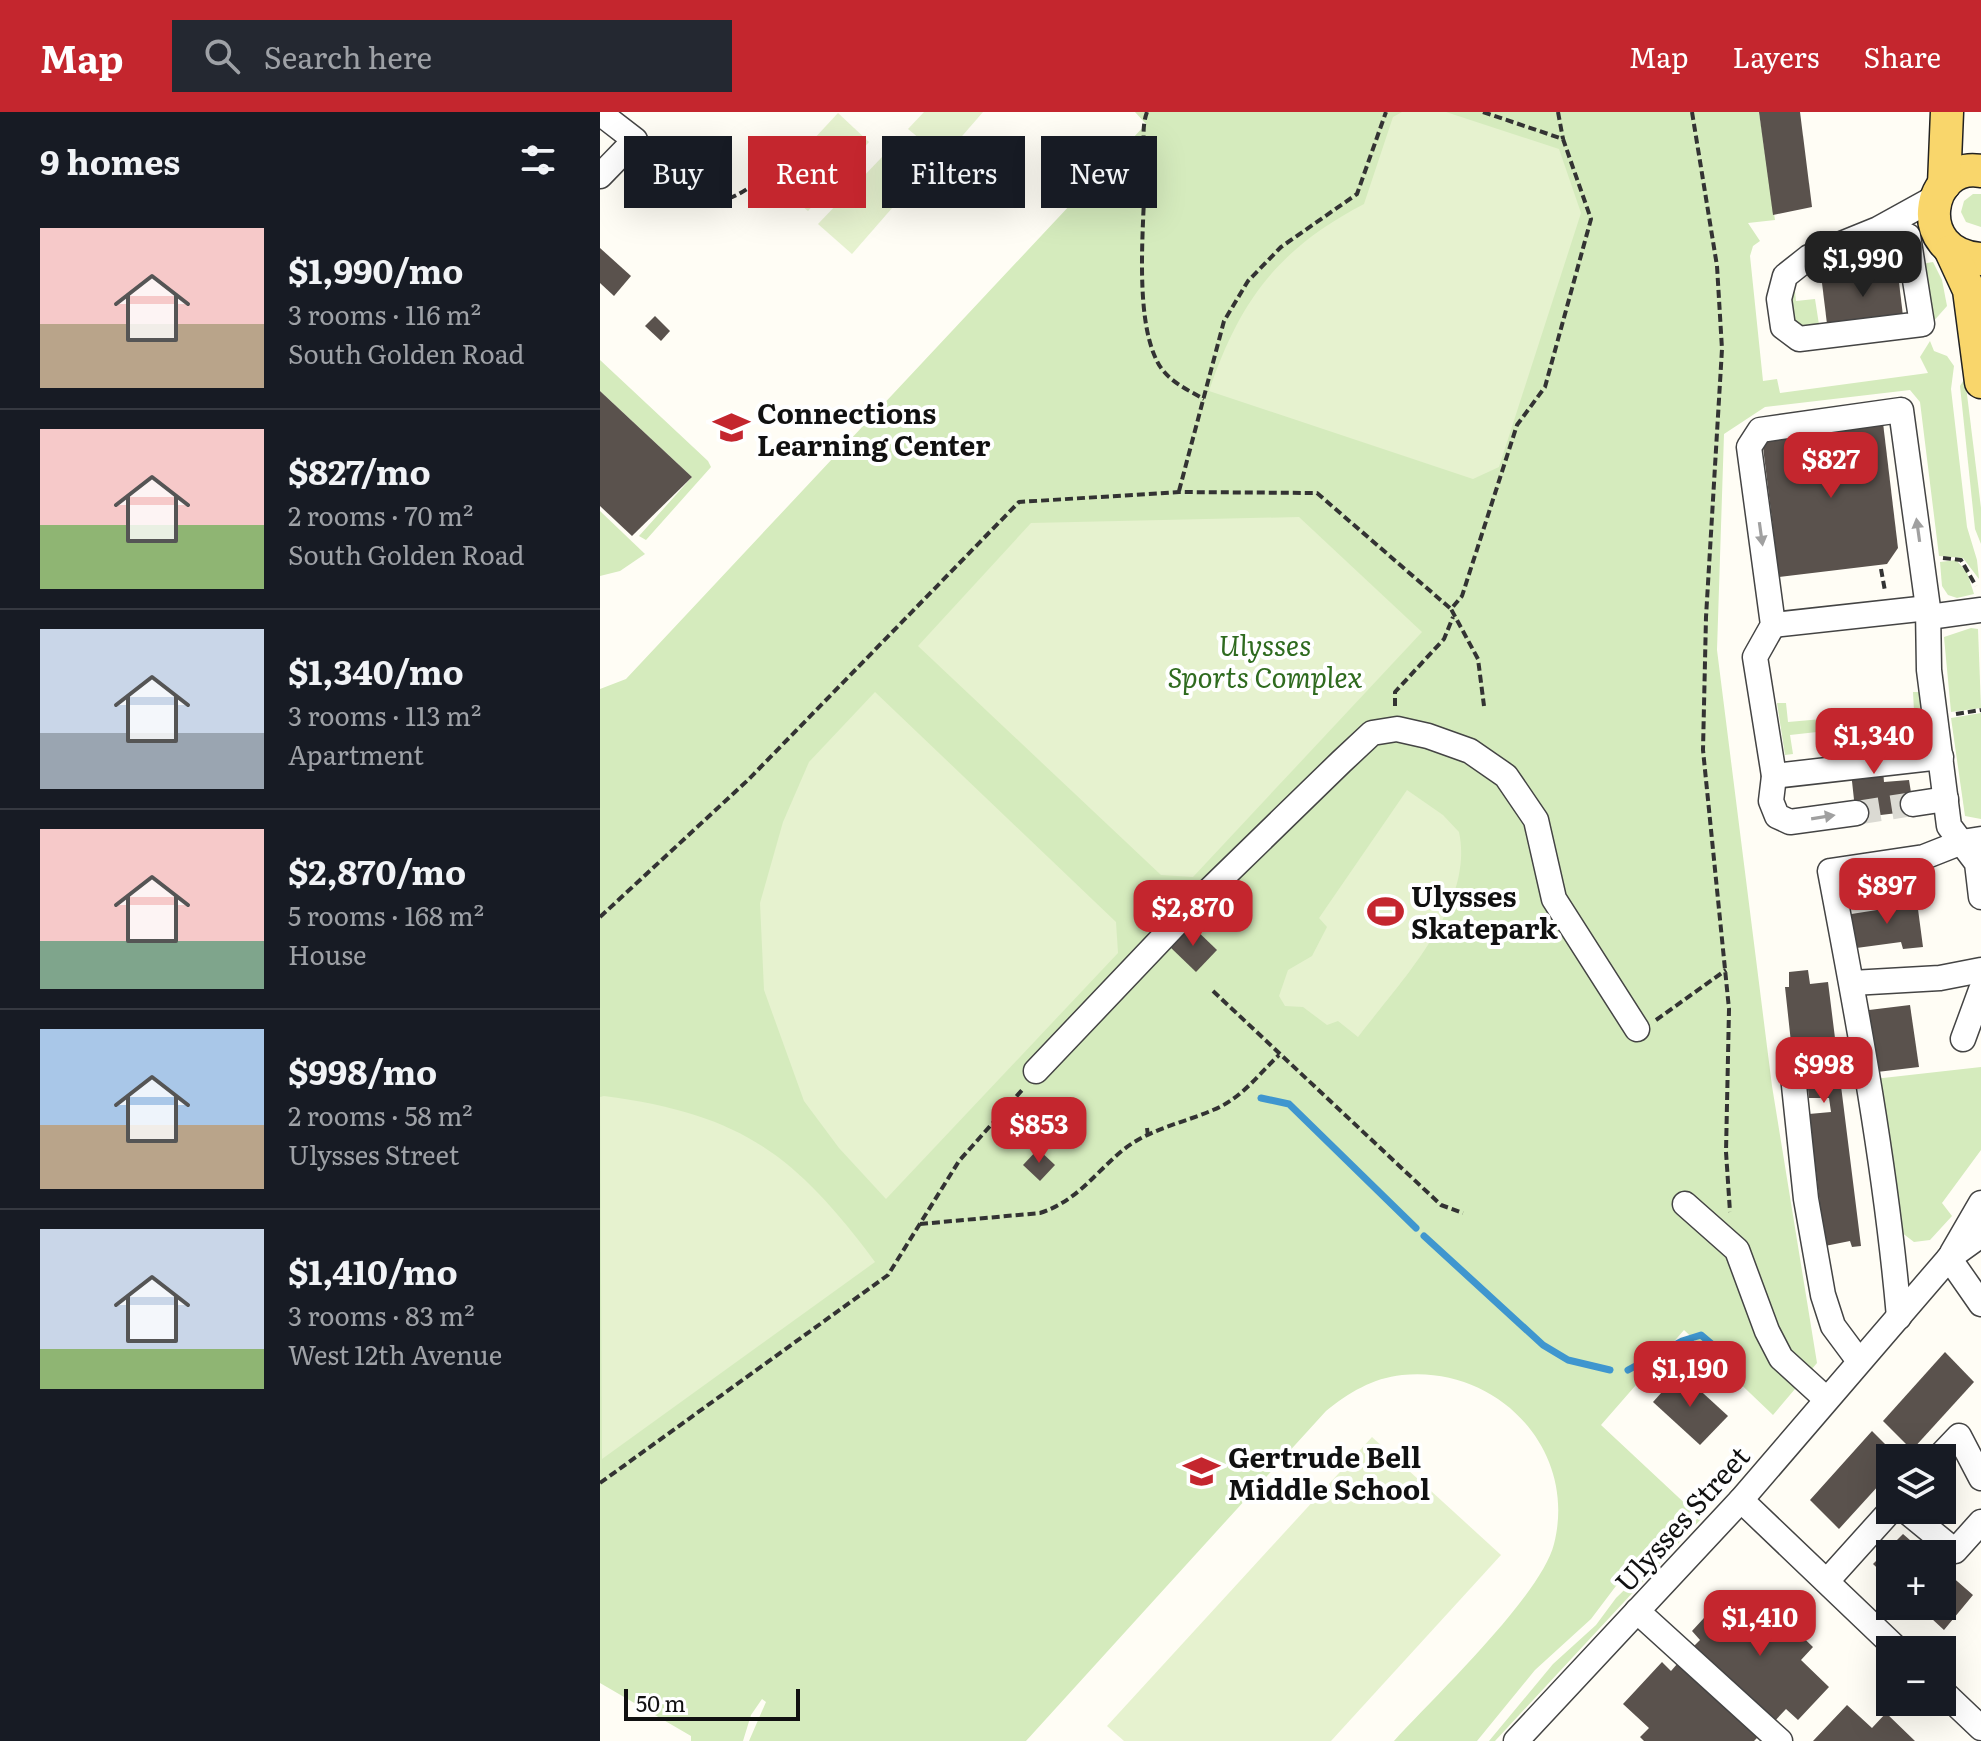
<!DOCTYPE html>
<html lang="en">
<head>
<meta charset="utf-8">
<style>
  body { margin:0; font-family:Literata,serif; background:#242831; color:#f1f3f6; height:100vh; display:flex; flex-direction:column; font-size:30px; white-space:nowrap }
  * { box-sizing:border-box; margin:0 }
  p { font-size:26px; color:#9ea1a6 }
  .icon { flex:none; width:44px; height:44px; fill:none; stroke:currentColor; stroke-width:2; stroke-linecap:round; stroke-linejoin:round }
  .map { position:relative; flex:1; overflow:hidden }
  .drawer { display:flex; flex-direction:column; background:#171b24; width:600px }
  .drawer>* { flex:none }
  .hud { position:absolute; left:24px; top:24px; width:760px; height:72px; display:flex; gap:16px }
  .tools { position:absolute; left:1276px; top:1332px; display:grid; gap:16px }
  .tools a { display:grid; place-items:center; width:80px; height:80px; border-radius:0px; background:#171b24; box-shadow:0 8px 32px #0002; font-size:40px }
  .scale { position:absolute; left:24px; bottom:20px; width:176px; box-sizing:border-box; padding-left:8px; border:4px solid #111; border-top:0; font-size:22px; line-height:28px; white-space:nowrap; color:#111; -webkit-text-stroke:6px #fff; paint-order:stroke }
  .price { position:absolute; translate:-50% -68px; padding:0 18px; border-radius:16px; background:#c4262e; color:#fff; font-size:26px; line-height:52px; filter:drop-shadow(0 2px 4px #0008) }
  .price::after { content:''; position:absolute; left:50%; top:48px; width:24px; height:18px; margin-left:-12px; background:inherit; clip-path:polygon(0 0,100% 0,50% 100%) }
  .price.selected { background:#222; color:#fff }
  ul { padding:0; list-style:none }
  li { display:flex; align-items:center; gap:24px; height:200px; padding:0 40px }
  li+li { border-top:2px solid #363941 }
  li span { display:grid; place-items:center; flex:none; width:224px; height:160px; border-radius:0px; color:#555 }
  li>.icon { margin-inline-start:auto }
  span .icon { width:96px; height:96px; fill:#fffc; stroke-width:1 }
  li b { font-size:34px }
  h2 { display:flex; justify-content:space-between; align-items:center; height:96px; padding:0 40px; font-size:34px }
  .pill { padding:0 28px; border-radius:0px; background:#171b24; box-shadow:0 8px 32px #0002; font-size:28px; line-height:72px }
  .pill.selected { background:#c4262e; color:#fff }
  header { display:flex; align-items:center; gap:48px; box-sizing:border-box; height:112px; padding:0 40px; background:#c4262e; color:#fff }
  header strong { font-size:38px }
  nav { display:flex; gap:44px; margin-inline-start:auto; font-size:28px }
  .search { width:560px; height:72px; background:#242831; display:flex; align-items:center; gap:20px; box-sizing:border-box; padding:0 28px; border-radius:0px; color:#9ea1a6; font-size:30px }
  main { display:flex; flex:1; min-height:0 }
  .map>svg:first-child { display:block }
  .green { fill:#d5ebbd }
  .pitch { fill:#e6f2cf }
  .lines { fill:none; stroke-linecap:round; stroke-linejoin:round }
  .stream { stroke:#3f96cf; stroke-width:7 }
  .building { fill:#5a524d }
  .minor-tunnel { stroke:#dbdad3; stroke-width:24; stroke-dasharray:24 12; stroke-linecap:butt }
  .minor-casing { stroke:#444; stroke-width:27 }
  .major-casing { stroke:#222; stroke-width:35 }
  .path { stroke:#333; stroke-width:4; stroke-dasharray:8 4; stroke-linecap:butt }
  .minor { stroke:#fff; stroke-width:24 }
  .major { stroke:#f9d66b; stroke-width:32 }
  .oneway { fill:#a0a0a0 }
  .labels { text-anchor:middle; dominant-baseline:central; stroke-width:8; stroke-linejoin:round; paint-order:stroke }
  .poi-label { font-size:28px; font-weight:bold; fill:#111; stroke:#fff; text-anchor:start }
  .park-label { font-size:28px; font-style:italic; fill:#2f6b1f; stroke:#fff }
  .street-label { font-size:28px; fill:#111; stroke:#fff }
</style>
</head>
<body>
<header>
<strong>Map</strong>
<div class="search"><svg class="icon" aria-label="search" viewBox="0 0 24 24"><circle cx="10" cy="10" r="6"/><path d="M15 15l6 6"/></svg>Search here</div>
<nav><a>Map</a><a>Layers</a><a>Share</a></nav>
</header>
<main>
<section class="drawer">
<h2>9 homes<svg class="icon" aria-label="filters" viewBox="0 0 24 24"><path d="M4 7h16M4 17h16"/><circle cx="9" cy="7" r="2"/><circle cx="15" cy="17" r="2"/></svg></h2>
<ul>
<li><span style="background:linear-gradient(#f6c9c9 60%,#b9a48a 0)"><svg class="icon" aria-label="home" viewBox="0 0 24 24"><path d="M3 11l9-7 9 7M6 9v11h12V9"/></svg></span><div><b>$1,990/mo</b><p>3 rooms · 116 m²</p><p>South Golden Road</p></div></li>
<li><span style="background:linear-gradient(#f6c9c9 60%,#8fb573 0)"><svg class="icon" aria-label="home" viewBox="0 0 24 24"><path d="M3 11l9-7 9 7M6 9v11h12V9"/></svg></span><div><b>$827/mo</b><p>2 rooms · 70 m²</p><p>South Golden Road</p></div></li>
<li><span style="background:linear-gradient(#c9d6e8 65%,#9aa5b1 0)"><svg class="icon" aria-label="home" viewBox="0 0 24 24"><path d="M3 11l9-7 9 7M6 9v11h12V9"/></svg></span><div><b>$1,340/mo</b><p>3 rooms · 113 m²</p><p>Apartment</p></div></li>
<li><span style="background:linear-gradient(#f6c9c9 70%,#7fa58c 0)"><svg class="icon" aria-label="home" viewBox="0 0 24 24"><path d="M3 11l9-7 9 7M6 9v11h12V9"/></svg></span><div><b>$2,870/mo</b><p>5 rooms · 168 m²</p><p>House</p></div></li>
<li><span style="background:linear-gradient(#a9c7e8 60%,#b9a48a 0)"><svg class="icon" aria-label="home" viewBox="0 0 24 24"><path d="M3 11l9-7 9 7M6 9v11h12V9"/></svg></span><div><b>$998/mo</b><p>2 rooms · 58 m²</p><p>Ulysses Street</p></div></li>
<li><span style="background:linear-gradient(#c9d6e8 75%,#8fb573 0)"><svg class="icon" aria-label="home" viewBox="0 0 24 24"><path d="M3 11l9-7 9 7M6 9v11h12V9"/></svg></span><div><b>$1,410/mo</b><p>3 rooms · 83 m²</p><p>West 12th Avenue</p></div></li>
</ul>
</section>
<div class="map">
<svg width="1381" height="1629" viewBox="0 0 1381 1629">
  <rect width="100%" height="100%" fill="#fffdf5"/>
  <g class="green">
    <path d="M535 0H1159L1175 108 1148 111 1160 129 1153 134 1150 144 1163 269 1177 267 1180 281 1328 261 1320 245 1330 229 1334 239 1347 244 1354 254 1351 277 1367 415 1377 448 1379 467 1363 446 1339 444 1320 290 1310 278 1165 295 1124 322 1117 538 1172 974 1217 1251 1173 1303 1084 1218 1001 1313 1092 1398 1022 1466 991 1507 935 1558 877 1629H794C834 1585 941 1484 954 1432 978 1337 897 1253 802 1263 773 1266 748 1281 726 1299L426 1629H149L166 1590 162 1587 151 1603 143 1629H91V1624L0 1571V577L26 567 546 12Z"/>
    <path d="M1373 82H1381V115L1366 110 1361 100 1364 89Z"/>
    <path d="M1333 150 1342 168 1347 194 1332 211 1321 152Z"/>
    <path d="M1194 170 1196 189 1215 187 1220 219 1189 215 1190 172Z"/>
    <path d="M0 248 108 349 111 355 46 428 39 424 92 365 0 279Z"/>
    <path d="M1365 266 1381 396V432L1375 417 1360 274Z"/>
    <path d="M0 399 45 442 20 459 0 464Z"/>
    <path d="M1356 448 1367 460 1374 482 1357 486 1348 483 1342 474 1340 450Z"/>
    <path d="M1371 516 1378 517 1381 596 1351 600 1344 525Z"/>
    <path d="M1313 580H1320L1327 626 1321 627 1317 602 1235 611V618L1190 623 1193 642 1185 643 1177 591H1186L1188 610 1314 599Z"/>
    <path d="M1381 601V707L1365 704 1351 606Z"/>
    <path d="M1381 955V1038L1342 1091 1352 1104 1330 1128 1314 1130 1297 1117 1274 967Z"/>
    <path d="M1099 1405 1101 1407 895 1629H889L953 1552 996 1513 1016 1486Z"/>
  </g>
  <g class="pitch">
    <path d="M324 0H383L343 46 308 17Z"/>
    <path d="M802 0H846L959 37 981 101 899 355 873 367 609 279C640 188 678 137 764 92L793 5Z"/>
    <path d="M238 1 269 30 208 99 174 70Z"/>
    <path d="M283 44 313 72 252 142 218 112Z"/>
    <path d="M699 405 822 520 593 765 561 763 318 534 431 411Z"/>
    <path d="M275 580 516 810 518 841 286 1087 239 1036 204 989 164 878 160 791 183 710 209 650Z"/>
    <path d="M807 678 843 703 859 720C875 794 799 871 758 925L738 909 727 913 703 895 685 894 679 884 688 858 712 844 727 815 719 806Z"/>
    <path d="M4 984C140 1002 194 1041 275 1150L2 1347 0 985Z"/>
    <path d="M772 1325 901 1443 731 1629H524L507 1614Z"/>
  </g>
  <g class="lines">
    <g class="stream">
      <path d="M661 986 689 992 816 1116"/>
      <path d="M824 1124 943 1233 968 1248 1010 1258"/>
      <path d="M1028 1258 1082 1229 1101 1223 1114 1234"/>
    </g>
  </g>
  <g class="building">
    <path d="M1159 0H1200L1212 95 1173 103Z"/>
    <path d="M0 136 31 164 14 184 0 171Z"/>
    <path d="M1298 162 1303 204 1227 212 1222 171Z"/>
    <path d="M55 204 70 219 61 229 45 214Z"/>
    <path d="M0 279 92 365 32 424 0 394Z"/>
    <path d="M1283 311 1298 436 1287 452 1179 465 1162 327Z"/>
    <path d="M1279 610 1284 670 1309 668 1314 699 1256 706 1246 614Z"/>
    <path d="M1316 782 1323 835 1303 837 1301 830 1249 837 1245 803 1296 795 1295 786Z"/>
    <path d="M590 812 617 838 596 860 569 834Z"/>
    <path d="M1208 858 1210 872 1228 870 1261 1134 1252 1135 1250 1129 1225 1134 1209 1002 1231 1000 1229 986H1209L1205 950 1193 949 1185 875H1189V860Z"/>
    <path d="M1310 893 1319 955 1277 960 1269 898Z"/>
    <path d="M437 985 454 1001 439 1018 422 1002Z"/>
    <path d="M438 1037 455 1053 440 1069 423 1053Z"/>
    <path d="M1345 1240 1374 1270 1312 1338 1283 1309Z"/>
    <path d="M1080 1260 1128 1304 1100 1333 1053 1290Z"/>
    <path d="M1272 1319 1299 1346H1290V1361L1239 1417 1210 1388Z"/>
    <path d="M1303 1422 1326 1442H1290V1468L1273 1452Z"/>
    <path d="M1342 1456 1373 1483 1344 1518 1318 1494H1342Z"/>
    <path d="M1127 1481 1152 1505 1166 1490 1213 1535 1201 1548 1229 1575 1198 1608 1186 1597 1172 1612 1092 1536 1100 1528 1092 1519Z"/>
    <path d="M1062 1550 1071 1559 1078 1551 1158 1625 1154 1629H1044L1040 1625 1049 1616 1023 1592Z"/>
    <path d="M1247 1593 1272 1616 1286 1601 1315 1629H1213Z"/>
  </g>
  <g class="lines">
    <path class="minor-tunnel" d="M1256 701 1313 692"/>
    <defs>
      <g id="minor">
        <path d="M0 1 35 28 0 64"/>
        <path d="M1308 124 1322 212 1199 227 1183 215 1179 187 1185 164 1209 145 1278 117 1336 85"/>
        <path d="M1329 505 1381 498"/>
        <path d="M1173 513 1328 496"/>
        <path d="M1174 664 1341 645"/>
        <path d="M1313 692 1346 687"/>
        <path d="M1256 701 1190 710 1177 704 1171 689 1174 664 1155 545 1173 513 1149 335 1160 318 1301 298 1328 496 1329 558 1349 714 1377 751 1381 785"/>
        <path d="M1252 871 1340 866 1381 858"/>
        <path d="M1363 927 1381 878"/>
        <path d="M436 959 591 796 741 650 772 621 797 617 828 624 870 639 906 664 936 708 954 787 1037 917"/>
        <path d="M1193 964 1206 1087 1223 1183 1233 1214 1259 1249"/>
        <path d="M1085 1092 1137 1138 1167 1219 1181 1246 1225 1286"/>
        <path d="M1352 1141 1381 1091"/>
        <path d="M1349 1146 1381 1192"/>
        <path d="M1299 1205C1286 1056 1258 906 1230 759L1324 745 1362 730 1381 727"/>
        <path d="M1338 1346 1359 1324 1381 1366"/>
        <path d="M1141 1388 1298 1538"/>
        <path d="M1305 1398 1355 1439 1381 1410"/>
        <path d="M1227 1469 1291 1398"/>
        <path d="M1037 1499 1180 1629"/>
        <path d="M1342 1579 1381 1616"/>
        <path d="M916 1629 1141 1388 1349 1146 1381 1123"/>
      </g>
      <g id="major">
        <path d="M1381 59C1327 49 1310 142 1381 147"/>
        <path d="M1344 73 1347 0"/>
        <path d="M1351 139 1369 178 1381 270"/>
      </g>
    </defs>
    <use href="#minor" class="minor-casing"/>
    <use href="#major" class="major-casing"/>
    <g class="path">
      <path d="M547 0C540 19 546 40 545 60 544 111 534 204 557 249 566 268 586 277 604 287"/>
      <path d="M883 0 963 27 991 107 945 275 917 313 862 484 851 497 878 547 884 594"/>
      <path d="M958 0 963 27"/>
      <path d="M1092 0 1117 154 1122 237 1106 505 1103 638 1129 897 1126 1040 1130 1100"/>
      <path d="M45 52C83 84 106 108 154 72"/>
      <path d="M579 379 624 209 648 169 681 135 757 82 786 0"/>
      <path d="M1343 446 1361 448 1376 474"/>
      <path d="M1281 457 1285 479"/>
      <path d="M795 594V580L844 527 853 505"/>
      <path d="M1356 602 1381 598"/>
      <path d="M1239 634 1237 614 1311 605"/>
      <path d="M0 805 148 668 419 390 579 380 717 381 851 497"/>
      <path d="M613 879 841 1093 863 1101"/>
      <path d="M1056 908 1126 858"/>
      <path d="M547 1016 548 1024"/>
      <path d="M320 1112 440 1101C477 1089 494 1062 523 1038 549 1017 583 1011 613 998 641 987 658 963 679 943"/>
      <path d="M0 1371 288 1163 359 1049 423 977"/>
    </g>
    <use href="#minor" class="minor"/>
    <use href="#major" class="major"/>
  </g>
  <defs><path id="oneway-solid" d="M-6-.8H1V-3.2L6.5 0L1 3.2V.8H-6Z" transform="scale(2)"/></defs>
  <g class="oneway">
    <use href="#oneway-solid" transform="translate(1318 418) rotate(-98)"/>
    <use href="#oneway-solid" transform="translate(1161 422) rotate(82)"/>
    <use href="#oneway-solid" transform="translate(1223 705) rotate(-9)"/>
  </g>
  <defs>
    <symbol id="school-bare" viewBox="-9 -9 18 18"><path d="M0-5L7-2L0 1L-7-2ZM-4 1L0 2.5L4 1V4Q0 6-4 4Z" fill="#c4262e" stroke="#fff" stroke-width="2.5" paint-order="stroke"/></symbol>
    <symbol id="stadium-bare" viewBox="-9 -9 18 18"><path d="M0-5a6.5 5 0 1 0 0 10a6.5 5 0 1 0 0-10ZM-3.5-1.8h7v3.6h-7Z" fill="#c4262e" stroke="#fff" stroke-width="2.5" paint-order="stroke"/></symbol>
  </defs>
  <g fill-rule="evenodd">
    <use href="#school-bare" x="106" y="290" width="51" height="51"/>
    <use href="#stadium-bare" x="760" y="774" width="51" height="51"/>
    <use href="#school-bare" x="576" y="1334" width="51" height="51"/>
  </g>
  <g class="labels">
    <g class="poi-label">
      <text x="157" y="300">Connections<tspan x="157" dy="32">Learning Center</tspan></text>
      <text x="811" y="783">Ulysses<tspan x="811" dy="32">Skatepark</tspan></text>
      <text x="628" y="1344">Gertrude Bell<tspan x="628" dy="32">Middle School</tspan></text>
    </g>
    <g class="park-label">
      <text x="665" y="532">Ulysses<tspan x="665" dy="32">Sports Complex</tspan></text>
    </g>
    <g class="street-label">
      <text transform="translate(1081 1406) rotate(-48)">Ulysses Street</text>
    </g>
  </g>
</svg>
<div class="tools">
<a><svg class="icon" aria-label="layers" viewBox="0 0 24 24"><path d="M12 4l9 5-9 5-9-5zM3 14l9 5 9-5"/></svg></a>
<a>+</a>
<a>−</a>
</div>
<div class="scale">50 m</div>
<b class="price selected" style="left:1263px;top:187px">$1,990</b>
<b class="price" style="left:1231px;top:388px">$827</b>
<b class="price" style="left:1274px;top:664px">$1,340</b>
<b class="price" style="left:1287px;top:814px">$897</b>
<b class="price" style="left:593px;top:836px">$2,870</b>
<b class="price" style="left:1224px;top:993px">$998</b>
<b class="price" style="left:439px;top:1053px">$853</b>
<b class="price" style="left:1090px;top:1297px">$1,190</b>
<b class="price" style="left:1160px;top:1546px">$1,410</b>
<div class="hud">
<a class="pill">Buy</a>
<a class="pill selected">Rent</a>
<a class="pill">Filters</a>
<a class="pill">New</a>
</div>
</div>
</main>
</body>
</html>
